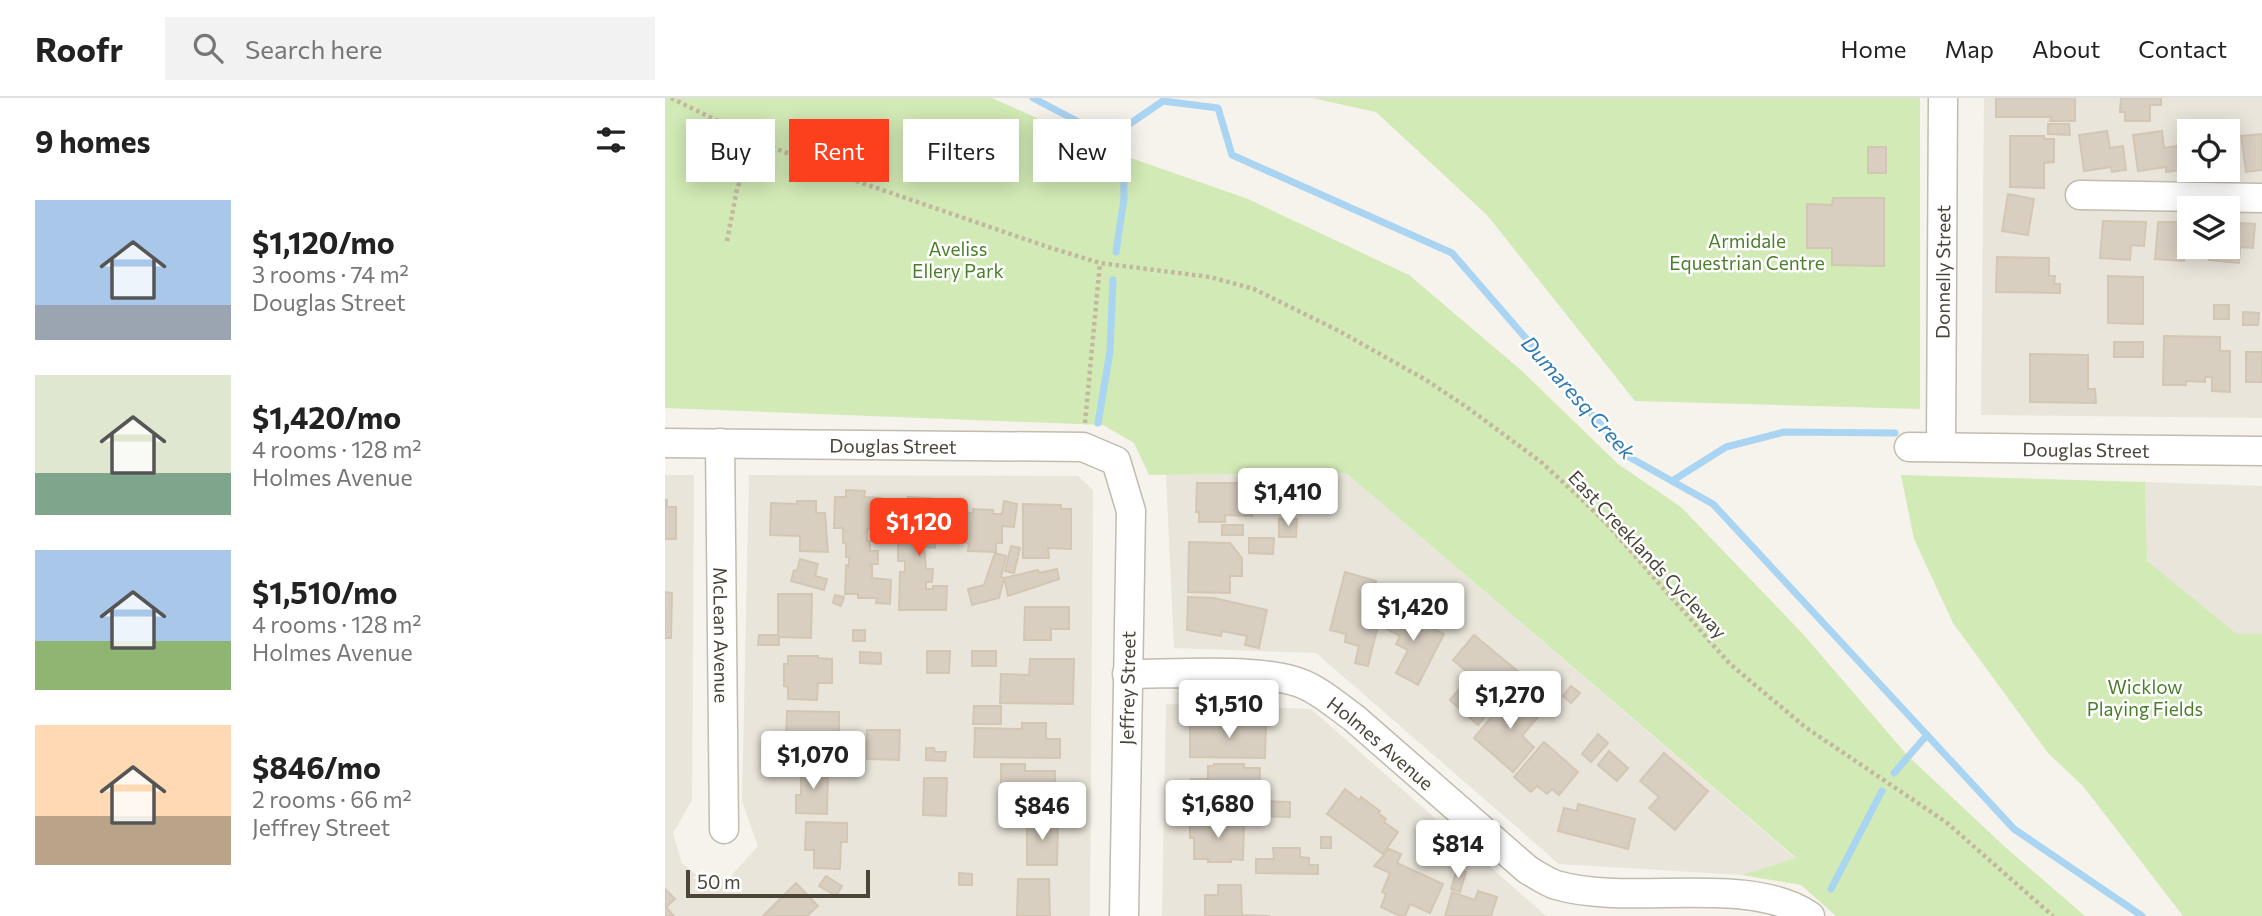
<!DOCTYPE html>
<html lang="en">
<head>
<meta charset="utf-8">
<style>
  body { margin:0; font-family:Commissioner,sans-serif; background:#f2f2f2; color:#222; height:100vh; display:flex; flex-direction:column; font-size:26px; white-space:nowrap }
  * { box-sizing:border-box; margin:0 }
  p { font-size:23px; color:#767676 }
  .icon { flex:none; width:38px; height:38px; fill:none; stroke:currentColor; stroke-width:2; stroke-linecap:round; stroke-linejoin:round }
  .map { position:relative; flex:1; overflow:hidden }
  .drawer { display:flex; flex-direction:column; background:#fff; width:665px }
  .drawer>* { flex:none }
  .guide { position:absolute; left:21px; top:21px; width:665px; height:63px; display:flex; gap:14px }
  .controls { position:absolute; left:1512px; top:21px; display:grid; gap:14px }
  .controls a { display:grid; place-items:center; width:63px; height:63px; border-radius:0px; background:#fff; box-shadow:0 4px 18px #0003; font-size:35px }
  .scale { position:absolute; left:21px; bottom:18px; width:184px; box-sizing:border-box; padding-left:7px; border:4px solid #4b4439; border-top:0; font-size:19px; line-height:24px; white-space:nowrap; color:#4b4439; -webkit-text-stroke:5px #fff; paint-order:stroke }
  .price { position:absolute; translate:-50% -60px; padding:0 16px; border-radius:7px; background:#fff; color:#222; font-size:23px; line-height:46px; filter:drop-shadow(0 2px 4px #0008) }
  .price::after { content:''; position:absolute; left:50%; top:42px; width:21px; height:16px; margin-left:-10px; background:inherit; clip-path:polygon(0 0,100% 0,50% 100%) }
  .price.current { background:#fc3f1d; color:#fff }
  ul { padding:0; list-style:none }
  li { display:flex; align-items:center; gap:21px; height:175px; padding:0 35px }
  li span { display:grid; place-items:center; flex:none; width:196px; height:140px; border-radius:0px; color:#555 }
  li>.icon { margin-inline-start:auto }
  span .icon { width:84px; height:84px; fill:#fffc; stroke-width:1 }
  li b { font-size:30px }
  h2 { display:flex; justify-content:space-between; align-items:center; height:84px; padding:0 35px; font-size:30px }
  .chip { padding:0 24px; border-radius:0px; background:#fff; box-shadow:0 4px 18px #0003; font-size:24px; line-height:63px }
  .chip.current { background:#fc3f1d; color:#fff }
  header { display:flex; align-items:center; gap:42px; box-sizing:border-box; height:98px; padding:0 35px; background:#fff; border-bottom:2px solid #e0e0e0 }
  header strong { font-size:33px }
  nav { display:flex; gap:38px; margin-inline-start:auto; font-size:24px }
  .search { width:490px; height:63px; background:#f2f2f2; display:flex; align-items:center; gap:18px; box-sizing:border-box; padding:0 24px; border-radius:0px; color:#767676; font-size:26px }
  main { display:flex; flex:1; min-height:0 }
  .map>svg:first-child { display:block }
  .residential { fill:#eae5da; fill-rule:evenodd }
  .green { fill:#d2eab5 }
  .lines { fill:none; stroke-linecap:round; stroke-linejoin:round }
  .stream { stroke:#a9d4f2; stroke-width:7 }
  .building { fill:#d8cfc1; stroke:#d3c7b4; stroke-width:2 }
  .street-casing { stroke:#c2bbae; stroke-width:31 }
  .path { stroke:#c4b79f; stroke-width:4.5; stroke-dasharray:3.5 3.5; stroke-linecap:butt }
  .street { stroke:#fff; stroke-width:28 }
  .labels { text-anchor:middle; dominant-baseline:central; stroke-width:5; stroke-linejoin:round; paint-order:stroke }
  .park-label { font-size:19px; fill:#4a7f2a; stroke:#fff }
  .street-label { font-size:19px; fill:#4b4439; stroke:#fff }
  .water-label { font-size:21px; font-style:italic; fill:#2e7ab2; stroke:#fff }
</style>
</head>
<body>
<header>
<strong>Roofr</strong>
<div class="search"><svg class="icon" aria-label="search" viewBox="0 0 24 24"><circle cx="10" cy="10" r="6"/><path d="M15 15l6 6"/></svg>Search here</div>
<nav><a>Home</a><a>Map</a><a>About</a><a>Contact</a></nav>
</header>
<main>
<section class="drawer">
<h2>9 homes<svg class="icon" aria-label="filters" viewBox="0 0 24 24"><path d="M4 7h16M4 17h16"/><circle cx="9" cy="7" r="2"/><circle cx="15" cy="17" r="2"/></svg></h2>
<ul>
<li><span style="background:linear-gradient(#a9c7e8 75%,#9aa5b1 0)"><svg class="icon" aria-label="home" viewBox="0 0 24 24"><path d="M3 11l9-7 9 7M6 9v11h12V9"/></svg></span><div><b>$1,120/mo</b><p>3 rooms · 74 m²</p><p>Douglas Street</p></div></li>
<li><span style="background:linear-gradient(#dfe7d0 70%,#7fa58c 0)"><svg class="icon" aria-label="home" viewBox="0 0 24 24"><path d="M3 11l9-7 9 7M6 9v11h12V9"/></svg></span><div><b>$1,420/mo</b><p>4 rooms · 128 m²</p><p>Holmes Avenue</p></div></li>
<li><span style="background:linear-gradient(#a9c7e8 65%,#8fb573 0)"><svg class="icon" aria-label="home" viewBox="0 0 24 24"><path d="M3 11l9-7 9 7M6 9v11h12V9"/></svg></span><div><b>$1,510/mo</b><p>4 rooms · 128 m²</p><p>Holmes Avenue</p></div></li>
<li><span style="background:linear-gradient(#ffd9b3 65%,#b9a48a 0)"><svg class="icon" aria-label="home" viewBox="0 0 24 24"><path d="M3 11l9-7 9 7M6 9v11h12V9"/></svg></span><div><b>$846/mo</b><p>2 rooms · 66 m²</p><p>Jeffrey Street</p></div></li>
</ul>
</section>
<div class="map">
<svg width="1597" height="818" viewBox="0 0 1597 818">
  <rect width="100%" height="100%" fill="#f6f3ec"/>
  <g class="residential">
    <path d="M1319 0H1597V320L1316 317ZM1524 33H1563V72H1524ZM1524 110H1563V149H1524Z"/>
    <path d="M681 375 1131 761 1077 777 894 766 651 555 509 550 501 377Z"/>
    <path d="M0 377H29L27 702 8 735 17 765 34 779 64 780 93 748 77 704 84 377 413 378 428 392 425 818H0Z"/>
    <path d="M1480 384 1597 388V536H1572L1481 463Z"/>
    <path d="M501 606 646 611 881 818H497Z"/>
  </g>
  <g class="green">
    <path d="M0 0H327L446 53 583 101 744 177 856 272 953 366 1016 409 1137 535 1243 658 1339 748 1420 818H1171L1136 787 1077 777 1131 760 681 375 484 377 469 345 438 327 0 310Z"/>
    <path d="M647 0H1255V311L970 303 822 117 711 14Z"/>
    <path d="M1236 377 1480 384 1482 463 1572 536H1597V818H1518L1418 688 1383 655 1288 525 1249 441Z"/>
  </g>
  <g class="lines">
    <g class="stream">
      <path d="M368 0 444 40 498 3 553 10 567 57 787 155 964 359 1048 406 1349 731 1477 818"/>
      <path d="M451 154 459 101 458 30"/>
      <path d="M433 325 445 253 448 182"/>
      <path d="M1007 383 1061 349 1119 334 1230 335"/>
      <path d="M1229 675 1262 637"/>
      <path d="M1166 791 1217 693"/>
    </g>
  </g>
  <g class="building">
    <path d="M1331 0H1410V23H1385L1386 19H1331Z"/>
    <path d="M1456 0H1496V7H1485V23H1460V14H1455Z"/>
    <path d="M1383 26H1404L1405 37 1383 36Z"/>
    <path d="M1442 33 1445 50 1458 48 1461 72 1447 74 1446 69 1419 73 1414 37Z"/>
    <path d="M1497 33 1499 50 1512 48 1515 72 1501 74V69L1473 73 1468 37Z"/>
    <path d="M1597 36V72L1581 74 1576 38Z"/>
    <path d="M1345 38H1379V41H1389V64L1379 65V90L1345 89Z"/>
    <rect x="1203" y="49" width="18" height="26"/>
    <path d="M1563 50H1566L1569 74 1555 75V72H1563Z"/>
    <path d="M1343 96 1369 101 1363 137 1337 133Z"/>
    <path d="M1168 100H1219V168L1167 167V150H1142V106L1167 107Z"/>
    <path d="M1438 123 1481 124 1479 148 1466 147 1465 162 1435 160Z"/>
    <path d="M1493 124H1524V148H1520L1519 163 1490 161Z"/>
    <path d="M1575 125 1590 126 1588 150 1575 149 1574 165 1544 162 1545 149H1563V126L1575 127Z"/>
    <path d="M1332 159 1384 160V178H1390L1389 186H1395V195L1331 194Z"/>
    <path d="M1443 178 1478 179V226L1443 225Z"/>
    <rect x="1549" y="207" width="15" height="14"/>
    <path d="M1578 214 1594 215 1593 227H1578Z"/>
    <path d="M1499 238 1555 239V253H1565V294L1547 293V279H1540V284L1521 283V287H1498Z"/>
    <rect x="1449" y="244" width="29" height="15"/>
    <rect x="1581" y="254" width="16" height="30"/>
    <path d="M1365 256 1423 257V291H1430L1431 305 1365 304Z"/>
    <path d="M532 385H588L587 418 560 417V424H534V414H531Z"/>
    <path d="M181 392 200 393 199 399 216 400V419H210V431H202V443H205V453H213V466H205V468H207V480L226 482 225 506 211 505 212 500H193V496H180L181 467 184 468V459H181V445H178V430H169L170 399H181Z"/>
    <path d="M243 399 266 400V409H274V424H265V432H270V450L259 449 261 471H268L267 484H261V491H268V488H282L281 512H234L235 474H240V463H233V432H237V414H243Z"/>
    <path d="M0 402H2V409H11V441H0Z"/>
    <path d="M132 403H151V415H160L163 454 135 453V438L105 437 106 405 132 406Z"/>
    <path d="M339 403 352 406 349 429 337 428V445H331V454L303 453 304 445 294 444V415H308V411L328 412V416H337Z"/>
    <path d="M358 406 396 407V411H406V451L383 450 384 460H358Z"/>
    <path d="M614 421H632L631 439H614Z"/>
    <rect x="557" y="427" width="21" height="10"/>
    <path d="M584 440H609L608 456 584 455Z"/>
    <path d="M524 444 565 445 577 460V478H565V495L523 494Z"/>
    <path d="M346 448 355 450 349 475 340 473Z"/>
    <path d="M330 455 341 458 336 479 339 480 334 500 307 507 303 491 319 487Z"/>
    <path d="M135 461 153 466 150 478 162 481 159 492 126 483 129 472 132 473Z"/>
    <path d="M392 471 394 481 343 498 339 480 373 472 374 475Z"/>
    <path d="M680 474 711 483 703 512 716 515 703 568 690 565 694 548 680 544 681 536 665 532Z"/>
    <path d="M0 494 7 495 6 540H0Z"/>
    <path d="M113 496H147L146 540 114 539V547H93L94 537H113Z"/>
    <path d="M170 497 179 499 176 508 168 505Z"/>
    <path d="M523 499 549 500 602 512 594 550 580 547 582 538 557 533 556 538 522 532Z"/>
    <path d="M725 508 779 536 753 587 731 575 743 552 731 546 735 538 716 528Z"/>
    <path d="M360 509H404V531H386V542H359Z"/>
    <rect x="188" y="532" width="12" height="11"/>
    <path d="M809 537 856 576 813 627 785 602 806 577 788 562Z"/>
    <path d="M262 553H285L284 575H262Z"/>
    <rect x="307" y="553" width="24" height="15"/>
    <path d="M195 554 216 555V566L195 565Z"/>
    <path d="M123 558H153V560L167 561V585H153L152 602 123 601V589L119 588V566H123Z"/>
    <path d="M365 561H409L408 606 335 605 336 576 364 577Z"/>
    <path d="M906 588 915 595 906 605 898 598Z"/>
    <path d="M850 591 877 614 857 638 869 649 848 674 809 640Z"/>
    <path d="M309 608H336V626H308Z"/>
    <path d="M122 613 174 614V649H128L129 640H121Z"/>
    <path d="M569 622 601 623 600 660 525 659V627L569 628Z"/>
    <path d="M357 625H381V641H395V660L309 659 310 630 357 631Z"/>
    <path d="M202 632H235L234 662 202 661Z"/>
    <path d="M933 636 943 645 926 664 917 656Z"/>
    <path d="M879 644 913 674 894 697 887 691 882 696 872 688 866 694 849 679Z"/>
    <path d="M261 650H269L270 654H281L280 663 261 662Z"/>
    <path d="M944 653 963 670 952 683 933 667Z"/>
    <path d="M999 655 1043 693 1010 732 984 710 994 699 975 683Z"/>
    <path d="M336 666H360V673H390V702L361 701V717H336Z"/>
    <path d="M549 666H579V670H595L594 707H600V703L625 704V719L580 718V711L532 710V701H526V681H543V668H549Z"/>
    <path d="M136 669 163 670 162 716 131 715V697H136Z"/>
    <path d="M259 680H282L281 718 258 717Z"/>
    <path d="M680 691 694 702 696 699 715 713 713 715 721 721 719 724 733 734 718 756 662 716Z"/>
    <path d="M913 706 970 721 963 751 893 733 899 710 912 713Z"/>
    <path d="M362 721 393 722 392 767H362Z"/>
    <path d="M525 721 579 722 578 762 566 761V764H543V761H529V740H525Z"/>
    <path d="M141 724 182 725V744H176L175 771 149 770V752H140Z"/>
    <rect x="656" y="739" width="10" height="11"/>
    <path d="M608 750H635V759L644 760V767H653V776L591 775V761H609Z"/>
    <path d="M724 751 736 756 732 765 778 786 765 815 745 806 740 818H735L716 809 721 796 717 794 725 775 709 768Z"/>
    <path d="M792 771 801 774 795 794 786 791Z"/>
    <path d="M294 775 307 776V787H294Z"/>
    <path d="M161 778 177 788 171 798 154 788Z"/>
    <path d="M353 781H384L385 818H352Z"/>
    <path d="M131 785 153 808 142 818H98Z"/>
    <path d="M553 787H576L577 817 604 818H540V797H553Z"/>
    <path d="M0 791 10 801 1 809 9 818H0Z"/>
    <path d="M813 793 832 799 826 818H780L787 794 810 802Z"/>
  </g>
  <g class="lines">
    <defs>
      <g id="street">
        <path d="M1415 97 1597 100"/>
        <path id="s1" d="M0 345 418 349 451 363 466 413 459 818"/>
        <path id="s2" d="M55 345 59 731"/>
        <path id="s3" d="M1244 349 1597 353"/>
        <path id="s4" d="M1276 349 1278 0"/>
        <path id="s5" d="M462 576C509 576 586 570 629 583 651 589 671 607 689 620L863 772C872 777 882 784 891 787 966 809 1082 775 1145 818"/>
      </g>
    </defs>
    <use href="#street" class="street-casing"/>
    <g class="path">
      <path d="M6 0 102 47 194 84 386 150 435 165 545 179 589 191 674 233 761 282 803 310 876 364 912 397 941 425 1064 565 1140 629 1281 724 1388 818"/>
      <path d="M62 143 72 91 86 57 85 39"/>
      <path d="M420 325 435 165"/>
    </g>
    <use href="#street" class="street"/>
  </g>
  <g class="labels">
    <g class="park-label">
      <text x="1082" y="142">Armidale<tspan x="1082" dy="22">Equestrian Centre</tspan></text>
      <text x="293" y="150">Aveliss<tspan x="293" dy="22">Ellery Park</tspan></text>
      <text x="1480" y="588">Wicklow<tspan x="1480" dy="22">Playing Fields</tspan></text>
    </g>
    <g class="street-label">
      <text stroke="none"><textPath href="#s4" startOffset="175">Donnelly Street</textPath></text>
      <text stroke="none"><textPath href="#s1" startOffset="228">Douglas Street</textPath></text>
      <text stroke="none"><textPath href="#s3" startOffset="177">Douglas Street</textPath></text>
      <text transform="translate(983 456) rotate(47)">East Creeklands Cycleway</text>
      <text stroke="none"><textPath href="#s2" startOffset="192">McLean Avenue</textPath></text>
      <text transform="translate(462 590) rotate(-89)">Jeffrey Street</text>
      <text stroke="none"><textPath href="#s5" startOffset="275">Holmes Avenue</textPath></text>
    </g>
    <g class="water-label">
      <text transform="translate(914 299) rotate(48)">Dumaresq Creek</text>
    </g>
  </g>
</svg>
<div class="controls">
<a><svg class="icon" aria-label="locate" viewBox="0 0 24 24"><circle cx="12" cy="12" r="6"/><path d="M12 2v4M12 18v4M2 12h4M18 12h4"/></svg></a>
<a><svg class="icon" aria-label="layers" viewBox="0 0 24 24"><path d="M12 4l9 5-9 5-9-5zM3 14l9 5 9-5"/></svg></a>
</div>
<div class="scale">50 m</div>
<b class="price" style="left:623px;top:430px">$1,410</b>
<b class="price current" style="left:254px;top:460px">$1,120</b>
<b class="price" style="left:748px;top:545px">$1,420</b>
<b class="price" style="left:845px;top:633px">$1,270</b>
<b class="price" style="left:564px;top:642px">$1,510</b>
<b class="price" style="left:148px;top:693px">$1,070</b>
<b class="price" style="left:553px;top:742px">$1,680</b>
<b class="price" style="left:377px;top:744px">$846</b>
<b class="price" style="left:793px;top:782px">$814</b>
<div class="guide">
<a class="chip">Buy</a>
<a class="chip current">Rent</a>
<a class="chip">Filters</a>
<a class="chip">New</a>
</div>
</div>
</main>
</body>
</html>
